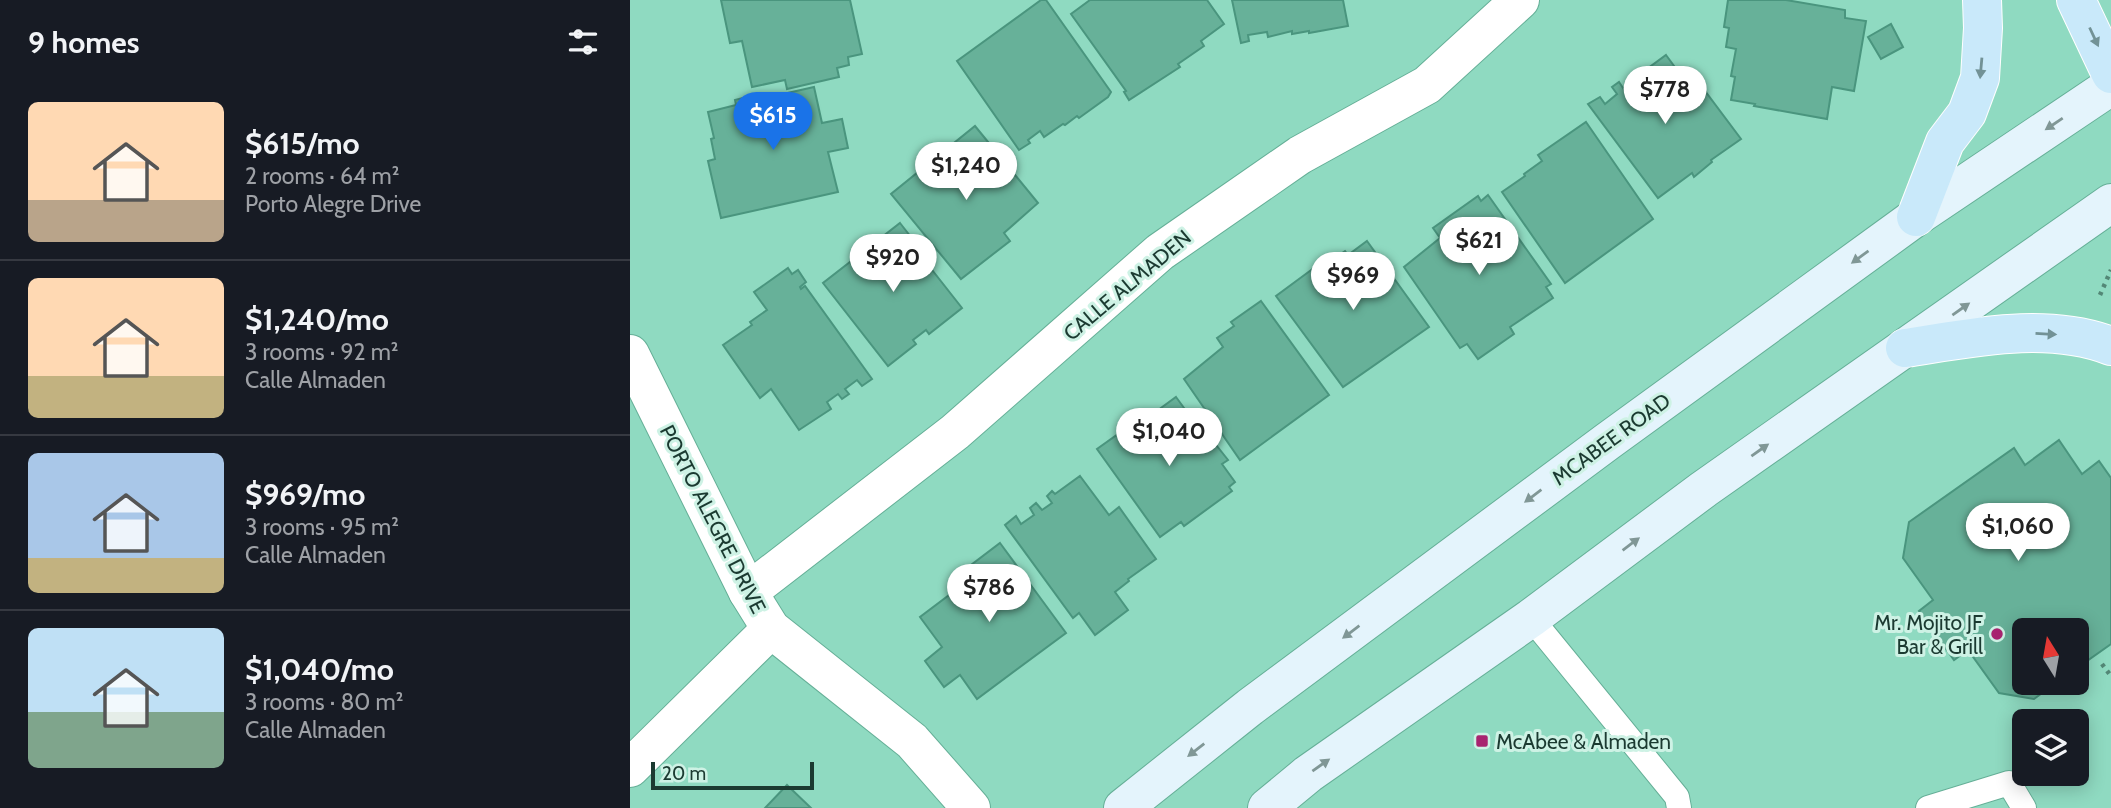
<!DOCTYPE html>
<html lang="en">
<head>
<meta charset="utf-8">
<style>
  body { margin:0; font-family:Cabin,sans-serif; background:#242831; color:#f1f3f6; height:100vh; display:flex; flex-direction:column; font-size:26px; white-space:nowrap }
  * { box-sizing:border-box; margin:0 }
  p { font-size:23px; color:#9ea1a6 }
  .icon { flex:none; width:38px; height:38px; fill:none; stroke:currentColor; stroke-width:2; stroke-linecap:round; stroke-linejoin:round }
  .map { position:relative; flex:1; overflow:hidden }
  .sheet { display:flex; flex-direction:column; background:#171b24; width:630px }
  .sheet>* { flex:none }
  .needle { width:46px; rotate:349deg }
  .buttons { position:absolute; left:1382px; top:618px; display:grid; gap:14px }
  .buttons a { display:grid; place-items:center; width:77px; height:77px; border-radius:10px; background:#171b24; box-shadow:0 4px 18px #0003; font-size:35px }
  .scale { position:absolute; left:21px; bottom:18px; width:163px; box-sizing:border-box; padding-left:7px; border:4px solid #1b3a31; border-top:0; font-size:19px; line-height:24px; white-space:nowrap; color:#1b3a31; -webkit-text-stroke:5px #cef2e5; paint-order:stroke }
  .price { position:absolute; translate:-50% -60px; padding:0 16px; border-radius:24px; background:#fff; color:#222; font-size:23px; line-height:46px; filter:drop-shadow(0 2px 4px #0008) }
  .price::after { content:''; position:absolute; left:50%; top:42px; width:21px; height:16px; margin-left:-10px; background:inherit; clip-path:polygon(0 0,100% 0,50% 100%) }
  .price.on { background:#1a73e8; color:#fff }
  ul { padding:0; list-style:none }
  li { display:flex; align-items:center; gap:21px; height:175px; padding:0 28px }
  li+li { border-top:2px solid #363941 }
  li span { display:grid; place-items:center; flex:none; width:196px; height:140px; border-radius:10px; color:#555 }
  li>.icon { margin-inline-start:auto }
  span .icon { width:84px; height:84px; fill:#fffc; stroke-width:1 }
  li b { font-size:30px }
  h2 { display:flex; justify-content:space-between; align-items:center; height:84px; padding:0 28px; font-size:30px }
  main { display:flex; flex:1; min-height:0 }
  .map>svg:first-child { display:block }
  .building { fill:#67b199; stroke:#4a957e; stroke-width:2 }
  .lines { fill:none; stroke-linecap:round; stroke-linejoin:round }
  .lane-casing { stroke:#65af97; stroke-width:26 }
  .street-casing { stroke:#65af97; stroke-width:40 }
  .secondary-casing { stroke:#65af97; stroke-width:40 }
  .primary-casing { stroke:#fff; stroke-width:40 }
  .path { stroke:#538776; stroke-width:4.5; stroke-dasharray:3.5 5; stroke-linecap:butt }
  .lane { stroke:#fff; stroke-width:24 }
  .street { stroke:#fff; stroke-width:38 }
  .secondary { stroke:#e4f4fc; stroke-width:38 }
  .primary { stroke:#c9e9fa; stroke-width:38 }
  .oneway { fill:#729296 }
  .oneway2 { fill:#809796 }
  .poi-dot { fill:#a82470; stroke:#cef2e5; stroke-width:2.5 }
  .labels { text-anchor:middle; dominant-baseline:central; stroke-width:6; stroke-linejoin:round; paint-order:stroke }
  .street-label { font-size:21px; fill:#1b3a31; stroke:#cef2e5 }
  .poi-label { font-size:21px; fill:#1b3a31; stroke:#cef2e5; text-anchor:end }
</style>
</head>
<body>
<main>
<section class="sheet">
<h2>9 homes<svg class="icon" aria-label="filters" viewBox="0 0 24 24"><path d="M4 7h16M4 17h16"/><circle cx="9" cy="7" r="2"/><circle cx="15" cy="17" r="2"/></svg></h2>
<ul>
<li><span style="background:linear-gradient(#ffd9b3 70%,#b9a48a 0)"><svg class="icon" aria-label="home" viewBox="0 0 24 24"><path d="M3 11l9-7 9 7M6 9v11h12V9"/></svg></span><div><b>$615/mo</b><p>2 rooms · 64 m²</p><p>Porto Alegre Drive</p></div></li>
<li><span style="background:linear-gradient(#ffd9b3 70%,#c2b280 0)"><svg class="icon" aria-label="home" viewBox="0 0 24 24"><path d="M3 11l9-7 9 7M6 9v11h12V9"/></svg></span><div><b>$1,240/mo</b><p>3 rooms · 92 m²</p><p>Calle Almaden</p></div></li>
<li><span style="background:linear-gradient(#a9c7e8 75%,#c2b280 0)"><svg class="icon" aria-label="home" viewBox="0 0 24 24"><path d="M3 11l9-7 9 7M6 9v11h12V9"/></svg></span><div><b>$969/mo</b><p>3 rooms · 95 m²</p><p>Calle Almaden</p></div></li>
<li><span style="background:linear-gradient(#bfe0f5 60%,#7fa58c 0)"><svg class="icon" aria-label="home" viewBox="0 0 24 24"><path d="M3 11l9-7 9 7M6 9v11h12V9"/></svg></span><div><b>$1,040/mo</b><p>3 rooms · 80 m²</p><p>Calle Almaden</p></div></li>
</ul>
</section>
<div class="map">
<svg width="1481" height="808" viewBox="0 0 1481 808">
  <rect width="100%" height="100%" fill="#8fdac1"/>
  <g class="building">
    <path d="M91 0H220L232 54 218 57 219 65 207 68 209 77 157 89 155 80 122 87 112 41 100 43Z"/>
    <path d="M411 0H416L481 92 478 97 449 118 447 116 435 125 433 124 414 137 410 131 398 140 400 143 389 150 327 61Z"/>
    <path d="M460 0H577L594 24 571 41 574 46 548 64 550 67 499 100 494 92 496 91 441 14Z"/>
    <path d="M602 0H713L718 26 679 33V31L662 34V31L638 37 637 32 618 35 619 41 611 43Z"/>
    <path d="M1098 0H1156L1215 10V18L1236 21 1224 91 1202 87 1197 119 1124 106 1125 104 1101 100 1105 77 1101 76 1106 49 1096 47 1099 28 1094 27Z"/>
    <path d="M1261 24 1273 47 1251 59 1238 37Z"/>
    <path d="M1036 55 1064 93 1072 87 1111 139 1081 160 1082 162 1064 177 1062 173 1028 198 958 104 970 97 975 104 987 94 982 87 989 82 995 91 1005 83 1000 77 1008 71 1010 74Z"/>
    <path d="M184 87 192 123 212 119 218 148 198 152 208 192 91 218 78 161 85 159 81 139 84 138 78 112 106 105 105 100 121 96 122 101Z"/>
    <path d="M956 122 1023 219 935 283 872 192 895 176 894 174 912 161 908 155Z"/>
    <path d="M345 126 408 203 374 233 380 241 331 279 261 194Z"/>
    <path d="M858 195 921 284 916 287 923 298 880 327 884 334 848 359 837 344 830 348 774 267 810 238 803 228 848 196 851 201Z"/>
    <path d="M270 223 302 264 299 266 332 308 299 334 296 330 283 340 286 344 258 366 193 283Z"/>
    <path d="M737 241 799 327 713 387 646 296 692 262 695 265 715 251 718 255Z"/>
    <path d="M158 268 162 274 168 270 176 282 170 287 171 289 175 286 242 379 232 386 227 380 215 389 219 394 212 399 208 394 197 402 201 409 169 430 141 389 130 398 93 345 122 325 120 322 137 310 124 292Z"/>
    <path d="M631 301 699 395 610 460 554 379 593 347 587 338 604 326 601 322Z"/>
    <path d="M546 397 576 438 579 436 598 460 592 464 605 482 599 487 602 491 554 526 551 522 530 537 467 449 498 427 503 434 512 427 509 424Z"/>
    <path d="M1429 440 1452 474 1469 461 1481 478V644L1447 668V630H1395V682H1427L1404 699 1369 693 1338 650 1324 660 1289 611 1303 600 1273 558 1279 522 1384 448 1395 465Z"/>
    <path d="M450 476 479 515 489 507 526 559 498 579 499 581 485 592 498 610 465 635 449 613 443 618 375 525 386 516 391 524 404 515 400 508 406 503 412 510 422 503 417 496 422 491 425 494Z"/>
    <path d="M370 543 436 633 347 699 330 675 314 687 295 661 312 647 290 617 327 589 320 581Z"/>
    <path d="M157 785 181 808H135Z"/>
  </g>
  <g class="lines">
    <defs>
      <g id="lane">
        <path d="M901 618 1047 797 1049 808"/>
        <path d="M1298 808 1379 783 1394 808"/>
      </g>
      <g id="street">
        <path d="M0 354 118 592 141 629 282 741 341 808"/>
        <path d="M118 592 325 432 530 252 670 155 797 85 890 0"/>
        <path d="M0 768 141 629"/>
      </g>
      <g id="secondary">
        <path d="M493 808 620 707 978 441 1286 217 1481 86"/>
        <path d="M637 808 678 774 901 618 1074 489 1481 203"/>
      </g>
      <g id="primary">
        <path d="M1446 0 1481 74"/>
        <path d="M1286 217 1315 142 1337 113 1350 78 1353 28 1352 0"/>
        <path d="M1275 348C1341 338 1416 321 1481 346"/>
      </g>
    </defs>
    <use href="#lane" class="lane-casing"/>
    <use href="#street" class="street-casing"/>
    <use href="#secondary" class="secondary-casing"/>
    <use href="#primary" class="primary-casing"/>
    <g class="path">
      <path d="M1470 295 1481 270"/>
      <path d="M1472 664 1481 676"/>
    </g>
    <use href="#lane" class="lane"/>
    <use href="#street" class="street"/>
    <use href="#secondary" class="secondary"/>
    <use href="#primary" class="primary"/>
  </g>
  <defs><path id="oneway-solid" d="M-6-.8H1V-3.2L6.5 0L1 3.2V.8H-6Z" transform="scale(1.75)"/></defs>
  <g class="oneway">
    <use href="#oneway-solid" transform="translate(1464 37) rotate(65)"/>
    <use href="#oneway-solid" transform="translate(1351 68) rotate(95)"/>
    <use href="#oneway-solid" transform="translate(1416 334) rotate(3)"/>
  </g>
  <g class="oneway2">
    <use href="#oneway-solid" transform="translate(1424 124) rotate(146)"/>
    <use href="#oneway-solid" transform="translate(1230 257) rotate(144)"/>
    <use href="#oneway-solid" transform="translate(1331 309) rotate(-35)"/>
    <use href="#oneway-solid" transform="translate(1130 450) rotate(-35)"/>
    <use href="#oneway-solid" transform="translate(903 496) rotate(143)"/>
    <use href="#oneway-solid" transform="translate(1001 544) rotate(-37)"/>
    <use href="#oneway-solid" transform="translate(721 632) rotate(143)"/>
    <use href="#oneway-solid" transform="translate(566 750) rotate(142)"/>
    <use href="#oneway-solid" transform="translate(691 765) rotate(-35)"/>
  </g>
  <g class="poi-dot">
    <circle cx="1367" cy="634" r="7"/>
    <rect x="845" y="734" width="14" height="14" rx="3.5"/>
  </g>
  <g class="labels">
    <g class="street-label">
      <text transform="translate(497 285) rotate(-40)">CALLE ALMADEN</text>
      <text transform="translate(981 439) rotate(-36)">MCABEE ROAD</text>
      <text transform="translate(83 519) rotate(63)">PORTO ALEGRE DRIVE</text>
    </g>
    <g class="poi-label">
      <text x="1353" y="622">Mr. Mojito JF<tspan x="1353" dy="24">Bar &amp; Grill</tspan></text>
      <text x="866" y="741" text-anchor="start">McAbee &amp; Almaden</text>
    </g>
  </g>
</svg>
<div class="buttons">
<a><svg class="needle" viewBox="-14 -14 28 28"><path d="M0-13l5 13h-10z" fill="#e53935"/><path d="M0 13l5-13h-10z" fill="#9ea1a6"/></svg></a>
<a><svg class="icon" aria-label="layers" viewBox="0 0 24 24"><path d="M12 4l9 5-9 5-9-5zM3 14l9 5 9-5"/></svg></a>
</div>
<div class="scale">20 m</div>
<b class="price" style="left:1035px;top:126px">$778</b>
<b class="price on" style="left:143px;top:152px">$615</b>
<b class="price" style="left:336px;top:202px">$1,240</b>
<b class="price" style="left:849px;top:277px">$621</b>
<b class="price" style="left:263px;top:294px">$920</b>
<b class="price" style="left:723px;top:312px">$969</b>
<b class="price" style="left:539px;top:468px">$1,040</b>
<b class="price" style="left:1388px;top:563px">$1,060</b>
<b class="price" style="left:359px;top:624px">$786</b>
</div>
</main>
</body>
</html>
